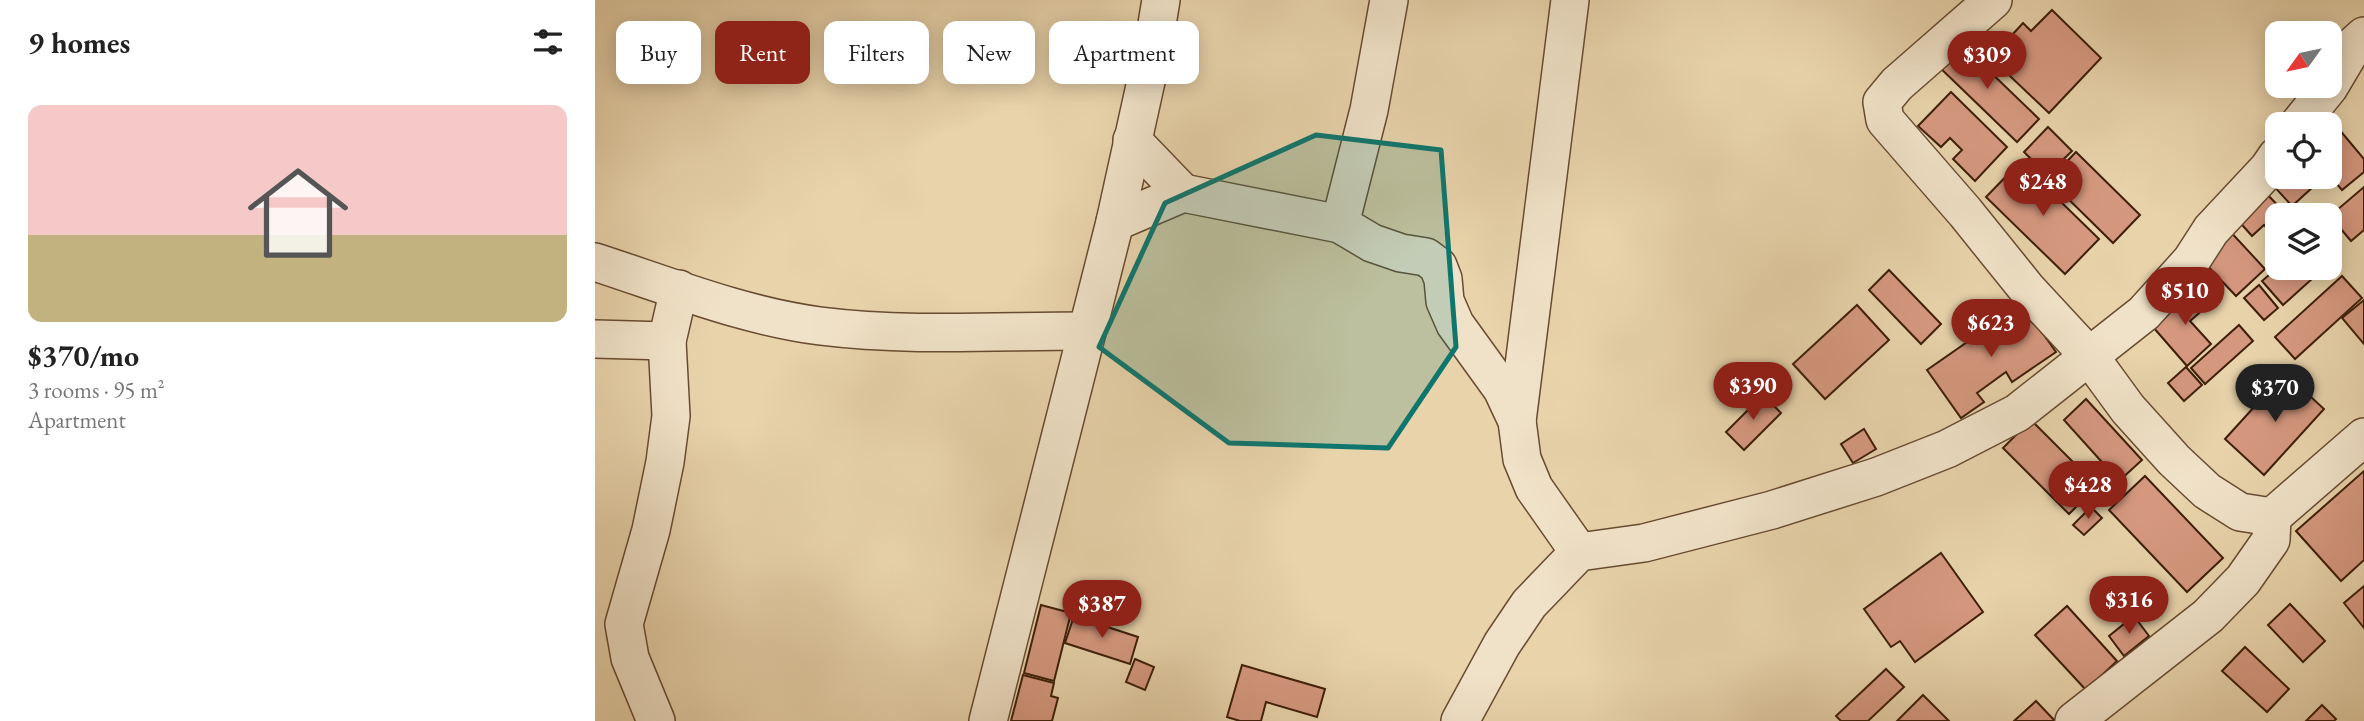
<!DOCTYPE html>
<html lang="en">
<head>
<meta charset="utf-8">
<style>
  body { margin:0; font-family:"EB Garamond",serif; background:#f6f6f6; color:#222; height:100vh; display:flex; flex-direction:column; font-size:26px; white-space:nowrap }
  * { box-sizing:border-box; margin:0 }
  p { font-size:23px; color:#767676 }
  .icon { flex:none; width:38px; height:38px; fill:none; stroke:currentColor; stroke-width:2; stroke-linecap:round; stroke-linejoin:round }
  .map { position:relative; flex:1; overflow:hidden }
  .drawer { display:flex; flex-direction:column; background:#fff; width:595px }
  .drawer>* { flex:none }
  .top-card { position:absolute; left:21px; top:21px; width:665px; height:63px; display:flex; gap:14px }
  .needle { width:46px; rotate:237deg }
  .buttons { position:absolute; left:1670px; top:21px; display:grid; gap:14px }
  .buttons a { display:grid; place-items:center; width:77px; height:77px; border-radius:14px; background:#fff; box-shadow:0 4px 18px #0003; font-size:35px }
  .price { position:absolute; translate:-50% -60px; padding:0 16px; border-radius:24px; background:#8f2418; color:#fff; font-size:23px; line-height:46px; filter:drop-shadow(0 2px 4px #0008) }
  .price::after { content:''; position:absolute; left:50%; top:42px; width:21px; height:16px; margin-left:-10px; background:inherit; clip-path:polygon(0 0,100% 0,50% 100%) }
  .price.on { background:#222; color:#fff }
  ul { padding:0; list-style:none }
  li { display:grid; align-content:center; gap:14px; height:371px; padding:0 28px }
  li+li { border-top:2px solid #e0e0e0 }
  li span { display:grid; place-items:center; height:217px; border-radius:14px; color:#555 }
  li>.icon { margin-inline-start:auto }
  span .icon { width:126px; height:126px; fill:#fffc; stroke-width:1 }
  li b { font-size:30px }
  h2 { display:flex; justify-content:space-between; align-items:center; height:84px; padding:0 28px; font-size:30px }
  .chip { padding:0 24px; border-radius:14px; background:#fff; box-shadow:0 4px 18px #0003; font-size:24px; line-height:63px }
  .chip.on { background:#8f2418; color:#fff }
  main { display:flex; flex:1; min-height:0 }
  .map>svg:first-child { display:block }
  .building { fill:#d5987f; stroke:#3e1e08; stroke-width:2 }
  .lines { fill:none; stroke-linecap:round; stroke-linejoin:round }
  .minor-casing { stroke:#684b31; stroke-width:40 }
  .minor { stroke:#f0e2c8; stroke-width:37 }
  .marked { fill:#0f766e; fill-opacity:0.2; stroke:#0f766e; stroke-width:5; stroke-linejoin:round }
</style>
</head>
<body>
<main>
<section class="drawer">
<h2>9 homes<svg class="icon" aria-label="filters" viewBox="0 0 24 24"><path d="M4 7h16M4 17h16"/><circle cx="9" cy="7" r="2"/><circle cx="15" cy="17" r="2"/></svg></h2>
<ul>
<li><span style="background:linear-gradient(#f6c9c9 60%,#c2b280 0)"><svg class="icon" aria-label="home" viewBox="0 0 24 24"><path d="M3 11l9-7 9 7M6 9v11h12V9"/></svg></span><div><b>$370/mo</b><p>3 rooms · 95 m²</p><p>Apartment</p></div></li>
</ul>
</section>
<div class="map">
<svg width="1769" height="721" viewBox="0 0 1769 721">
  <rect width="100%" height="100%" fill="#e8d3ab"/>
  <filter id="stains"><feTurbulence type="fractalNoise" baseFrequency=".00286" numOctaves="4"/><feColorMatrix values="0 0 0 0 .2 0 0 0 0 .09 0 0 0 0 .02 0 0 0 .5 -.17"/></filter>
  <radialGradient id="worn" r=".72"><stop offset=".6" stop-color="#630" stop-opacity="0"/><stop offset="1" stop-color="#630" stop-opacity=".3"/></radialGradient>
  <g class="building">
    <path d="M1457 10 1506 58 1454 113 1396 58 1428 23 1436 31Z"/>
    <path d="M1362 40 1444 119 1422 142 1339 62Z"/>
    <path d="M1356 92 1412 147 1380 181 1358 159 1367 150 1355 138 1346 147 1323 126Z"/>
    <path d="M1738 122 1769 159V172L1747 190 1734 175V125Z"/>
    <path d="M1453 127 1477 151 1452 175 1429 152Z"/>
    <path d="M1481 152 1545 215 1518 243 1454 180Z"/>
    <path d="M1425 162 1504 239 1470 274 1391 197Z"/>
    <path d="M1682 177H1729L1697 206 1675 182Z"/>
    <path d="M1769 187V230L1756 241 1735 216Z"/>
    <path d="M1669 191 1692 215H1682V239L1669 225 1657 236 1640 217Z"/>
    <path d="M1632 228 1670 269 1641 296 1603 256Z"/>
    <path d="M1682 268H1729L1688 305 1667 281Z"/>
    <path d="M1294 270 1346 324 1326 344 1274 290Z"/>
    <path d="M1747 276 1767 298 1700 359 1680 337Z"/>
    <path d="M1664 285 1683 308 1669 320 1649 298Z"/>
    <path d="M1604 286 1617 302 1595 321 1616 344 1592 366 1558 327Z"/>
    <path d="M1769 300V344L1747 318Z"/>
    <path d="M1427 304 1461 352 1417 382 1411 372 1382 393 1389 402 1366 418 1332 370Z"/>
    <path d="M1262 305 1294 340 1230 399 1198 364Z"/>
    <path d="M1644 325 1658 341 1610 384 1596 368Z"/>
    <path d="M1591 367 1607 385 1589 401 1573 383Z"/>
    <path d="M1690 373 1729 409 1669 475 1630 439Z"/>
    <path d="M1168 395 1186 413 1149 450 1131 432Z"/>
    <path d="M1491 399 1547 460 1524 481 1469 420Z"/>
    <path d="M1436 420 1502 486 1474 514 1408 448Z"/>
    <path d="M1269 429 1281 449 1258 463 1246 444Z"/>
    <path d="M1769 471V560L1746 581 1701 531Z"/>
    <path d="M1550 476 1628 558 1592 592 1514 510Z"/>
    <path d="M1496 507 1507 518 1489 535 1478 525Z"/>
    <path d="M1346 553 1388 612 1320 662 1305 641 1296 647 1269 609Z"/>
    <path d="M1769 586V628L1749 603Z"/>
    <path d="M1695 604 1730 641 1708 662 1673 625Z"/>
    <path d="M446 605 476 613 459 681 429 673Z"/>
    <path d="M1472 606 1522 661 1491 690 1440 635Z"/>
    <path d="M479 616 543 637 535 664 470 643Z"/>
    <path d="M1539 616 1554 636 1529 656 1514 636Z"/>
    <path d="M1650 647 1694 689 1672 712 1627 671Z"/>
    <path d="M540 659 559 667 550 690 531 682Z"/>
    <path d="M647 665 730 689 722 717 671 702 666 721H645L632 717Z"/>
    <path d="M1291 669 1309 687 1273 721H1246L1241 716Z"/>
    <path d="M428 675 459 683 456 696 463 698 457 721H416Z"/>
    <path d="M1328 695 1354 721H1302Z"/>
    <path d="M1441 701 1460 721H1419Z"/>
    <path d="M1727 705 1741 719 1739 721H1711Z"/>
  </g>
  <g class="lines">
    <defs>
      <g id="minor">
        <path d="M1398 0 1302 84 1287 102 1290 120 1370 212 1432 289 1495 357 1533 409 1579 460 1612 491 1645 512 1677 517"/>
        <path d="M1704 124 1734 87 1759 45 1769 36"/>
        <path d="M537 140 588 193"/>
        <path d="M520 222 588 193 745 224 777 243 806 253 831 257 843 266 848 279 850 301 860 324 907 389 922 421 927 459 939 488 984 552"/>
        <path d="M745 224 774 110 794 0"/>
        <path d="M0 262C74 286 148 316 225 326 313 337 403 331 491 331"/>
        <path d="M0 339 72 341"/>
        <path d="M922 421 975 0"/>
        <path d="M61 721 35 658 29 624 56 530 70 462 76 416 72 341 84 289"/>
        <path d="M393 721 520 222 557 54 566 0"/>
        <path d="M865 721 907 644 934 604 984 552 1049 543 1177 510 1281 477 1352 449 1422 413 1549 313 1596 261 1616 230 1673 169 1682 156"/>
        <path d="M1479 721 1613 616 1648 580 1676 540 1677 517 1769 437"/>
      </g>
    </defs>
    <use href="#minor" class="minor-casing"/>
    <use href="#minor" class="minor"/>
  </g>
  <path class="marked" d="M721 135 846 150 861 347 793 448 634 443 504 347 570 203Z"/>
  <rect width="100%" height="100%" filter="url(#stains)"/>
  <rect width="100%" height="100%" fill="url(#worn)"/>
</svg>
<div class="buttons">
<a><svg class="needle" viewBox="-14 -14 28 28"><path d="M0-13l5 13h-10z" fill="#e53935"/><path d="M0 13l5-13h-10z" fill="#767676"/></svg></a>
<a><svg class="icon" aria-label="locate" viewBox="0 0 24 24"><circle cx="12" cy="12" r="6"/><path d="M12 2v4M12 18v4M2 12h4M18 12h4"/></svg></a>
<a><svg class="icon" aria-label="layers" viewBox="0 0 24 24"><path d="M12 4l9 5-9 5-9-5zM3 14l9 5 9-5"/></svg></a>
</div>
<b class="price" style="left:1392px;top:91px">$309</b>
<b class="price" style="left:1448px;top:218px">$248</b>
<b class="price" style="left:1590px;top:327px">$510</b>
<b class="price" style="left:1396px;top:359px">$623</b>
<b class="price" style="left:1158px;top:422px">$390</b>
<b class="price on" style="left:1680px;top:424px">$370</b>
<b class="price" style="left:1493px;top:521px">$428</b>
<b class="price" style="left:1534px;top:636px">$316</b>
<b class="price" style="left:507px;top:640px">$387</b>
<div class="top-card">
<a class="chip">Buy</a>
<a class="chip on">Rent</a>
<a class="chip">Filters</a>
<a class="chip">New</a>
<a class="chip">Apartment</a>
</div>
</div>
</main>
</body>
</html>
